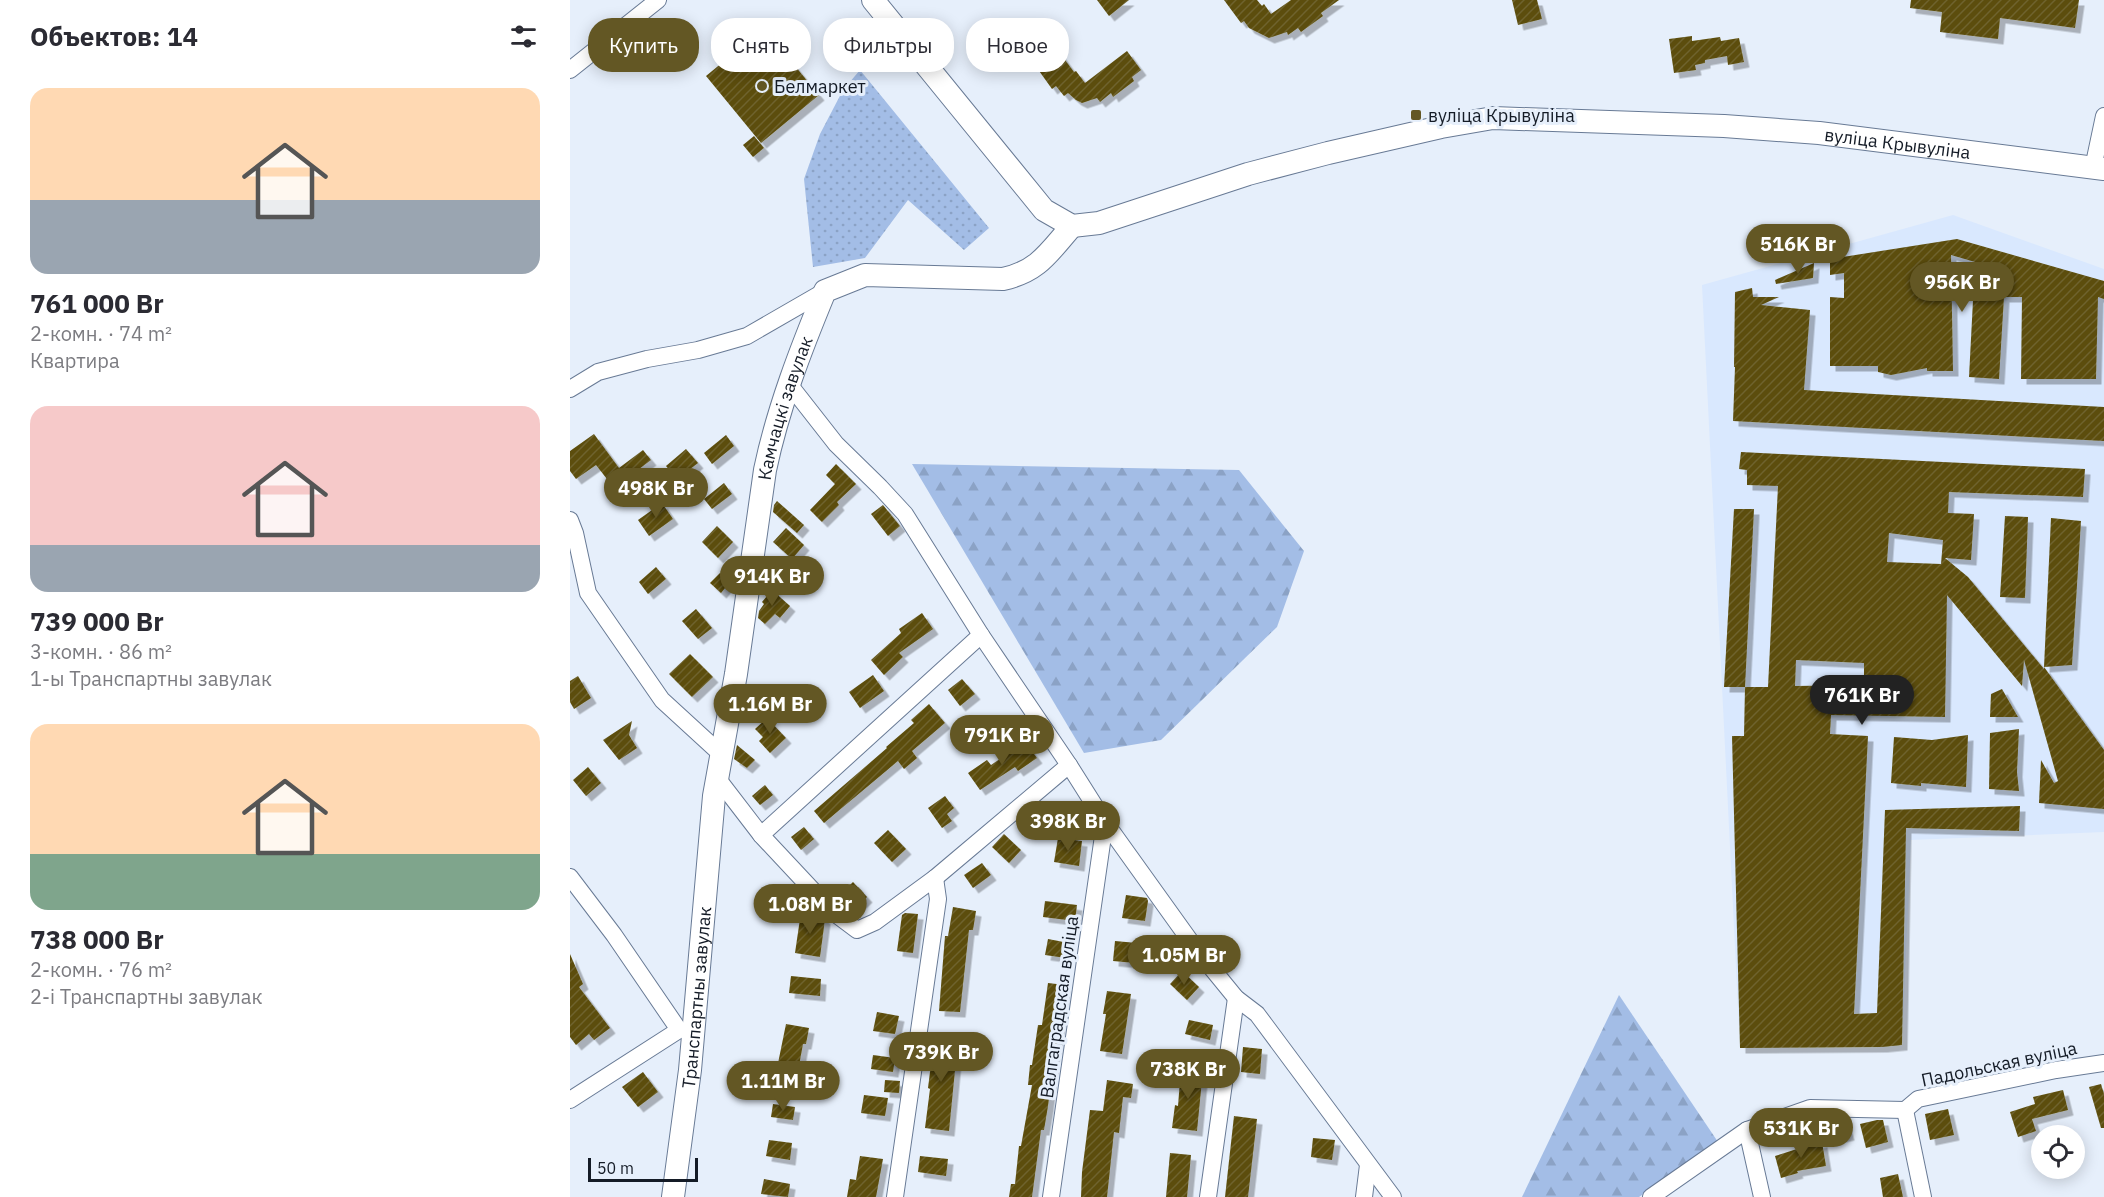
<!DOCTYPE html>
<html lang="ru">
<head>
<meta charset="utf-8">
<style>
  body { margin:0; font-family:"IBM Plex Sans",sans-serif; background:#f2f2f3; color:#2b2b33; height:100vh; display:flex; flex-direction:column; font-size:22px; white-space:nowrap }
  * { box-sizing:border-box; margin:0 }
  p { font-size:20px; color:#7c7c81 }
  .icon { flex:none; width:33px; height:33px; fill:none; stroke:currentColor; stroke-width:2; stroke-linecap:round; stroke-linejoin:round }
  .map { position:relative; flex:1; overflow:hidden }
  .drawer { display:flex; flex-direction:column; background:#fff; width:570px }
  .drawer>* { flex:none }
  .hud { position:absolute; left:18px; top:18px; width:570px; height:54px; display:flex; gap:12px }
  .fabs { position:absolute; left:1461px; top:1125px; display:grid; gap:12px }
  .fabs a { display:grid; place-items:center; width:54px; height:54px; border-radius:50%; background:#fff; box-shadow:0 3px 15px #0003; font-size:30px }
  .scale { position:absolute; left:18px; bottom:15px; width:110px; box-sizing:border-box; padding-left:6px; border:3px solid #141b26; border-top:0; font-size:16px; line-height:21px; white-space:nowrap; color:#141b26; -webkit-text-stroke:4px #e6effb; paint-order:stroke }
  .price { position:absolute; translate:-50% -51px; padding:0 14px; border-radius:21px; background:#635724; color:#fff; font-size:20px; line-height:39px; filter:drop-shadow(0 2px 3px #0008) }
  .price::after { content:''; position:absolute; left:50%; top:36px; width:18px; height:14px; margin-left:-9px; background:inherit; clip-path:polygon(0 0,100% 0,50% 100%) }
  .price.selected { background:#222; color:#fff }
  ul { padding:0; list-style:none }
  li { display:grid; align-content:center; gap:12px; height:318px; padding:0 30px }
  li span { display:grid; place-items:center; height:186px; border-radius:18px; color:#555 }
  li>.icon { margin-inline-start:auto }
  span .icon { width:108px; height:108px; fill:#fffc; stroke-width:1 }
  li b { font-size:26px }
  h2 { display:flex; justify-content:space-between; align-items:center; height:72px; padding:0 30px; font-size:26px }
  .tag { padding:0 21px; border-radius:24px; background:#fff; box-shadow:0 3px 15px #0003; font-size:21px; line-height:54px }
  .tag.selected { background:#635724; color:#fff }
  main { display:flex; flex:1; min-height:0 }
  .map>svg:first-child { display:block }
  .built { fill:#d9e8fe }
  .grass { fill:url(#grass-dots) }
  .forest { fill:url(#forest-firs) }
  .building { fill:url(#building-hatch); fill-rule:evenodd; filter:url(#shadow) }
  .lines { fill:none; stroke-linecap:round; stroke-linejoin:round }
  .street-casing { stroke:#687a95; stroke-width:18 }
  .secondary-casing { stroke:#687a95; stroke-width:24 }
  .street { stroke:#fff; stroke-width:16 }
  .secondary { stroke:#fff; stroke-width:22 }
  .poi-dot { fill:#635724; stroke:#e6effb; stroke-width:2 }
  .labels { text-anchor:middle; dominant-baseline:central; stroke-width:6; stroke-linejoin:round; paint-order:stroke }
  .poi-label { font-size:18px; fill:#141b26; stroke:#e6effb; text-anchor:start }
  .street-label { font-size:18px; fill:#141b26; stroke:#e6effb }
</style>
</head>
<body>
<main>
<section class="drawer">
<h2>Объектов: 14<svg class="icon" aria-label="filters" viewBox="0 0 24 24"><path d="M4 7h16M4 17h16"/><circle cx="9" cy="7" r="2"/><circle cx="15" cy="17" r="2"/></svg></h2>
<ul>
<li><span style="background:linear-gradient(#ffd9b3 60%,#9aa5b1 0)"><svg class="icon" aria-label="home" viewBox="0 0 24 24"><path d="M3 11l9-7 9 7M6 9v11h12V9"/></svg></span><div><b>761 000 Br</b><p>2-комн. · 74 m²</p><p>Квартира</p></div></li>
<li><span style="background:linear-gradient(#f6c9c9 75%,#9aa5b1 0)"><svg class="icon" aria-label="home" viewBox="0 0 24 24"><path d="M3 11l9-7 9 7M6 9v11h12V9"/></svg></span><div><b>739 000 Br</b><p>3-комн. · 86 m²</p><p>1-ы Транспартны завулак</p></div></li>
<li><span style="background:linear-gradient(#ffd9b3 70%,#7fa58c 0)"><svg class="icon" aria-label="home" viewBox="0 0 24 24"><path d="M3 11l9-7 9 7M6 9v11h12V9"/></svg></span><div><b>738 000 Br</b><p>2-комн. · 76 m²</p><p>2-і Транспартны завулак</p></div></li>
</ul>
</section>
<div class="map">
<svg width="1534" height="1197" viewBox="0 0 1534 1197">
  <defs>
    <pattern id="grass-dots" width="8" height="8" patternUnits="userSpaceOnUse" patternTransform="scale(1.5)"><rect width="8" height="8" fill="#a3bde6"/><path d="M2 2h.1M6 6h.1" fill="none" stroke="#8ba2c5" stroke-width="1.8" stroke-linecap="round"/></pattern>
    <pattern id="forest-firs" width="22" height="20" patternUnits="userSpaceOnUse" patternTransform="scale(1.5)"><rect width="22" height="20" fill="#a3bde6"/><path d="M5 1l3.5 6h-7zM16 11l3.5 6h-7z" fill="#8ba2c5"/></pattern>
    <pattern id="building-hatch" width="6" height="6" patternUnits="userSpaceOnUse" patternTransform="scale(1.5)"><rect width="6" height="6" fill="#5c4d0b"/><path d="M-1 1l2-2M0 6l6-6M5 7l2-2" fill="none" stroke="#6e632f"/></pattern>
    <filter id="shadow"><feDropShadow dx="5.5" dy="5.5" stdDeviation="0" flood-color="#0004"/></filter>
  </defs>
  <rect width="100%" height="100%" fill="#e6effb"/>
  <path class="built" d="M1383 215 1534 269V832L1341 840 1332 1045 1170 1048 1132 285Z"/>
  <path class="grass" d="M290 70 419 228 394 250 338 200 295 258 243 267 234 179 250 134 273 90Z"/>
  <g class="forest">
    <path d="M342 464 669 470 734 551 707 627 591 740 514 753Z"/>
    <path d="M1049 995 1148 1142 1069 1197H952Z"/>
  </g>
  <g class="building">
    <path d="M527 0H559L539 16Z"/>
    <path d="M654 0H687L692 6 694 4 701 14 721 0H769L751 13 753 16 731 32 728 28 718 35 717 32 699 38 679 28 674 21 671 23Z"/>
    <path d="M942 0H967L972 19 948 25Z"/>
    <path d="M1341 0H1509L1505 28 1430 18 1428 39 1370 32 1372 12 1340 8Z"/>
    <path d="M190 24 249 95 191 143 136 76 181 39 177 34Z"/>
    <path d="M1122 36V41L1150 37 1151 41 1169 38 1174 62 1158 65 1157 56 1135 60V63L1125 65 1126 70 1104 73 1099 39Z"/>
    <path d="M482 39 491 51 489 52 504 72 506 71 515 83 557 51 571 70 562 77 564 81 543 97 541 93 530 102 527 98 512 103 506 100 498 93 494 96 486 86 482 89 467 68 470 66 461 55Z"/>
    <path d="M184 136 194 148 183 157 173 145Z"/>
    <path d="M1387 239 1534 281V299L1528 297 1526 379H1451L1452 297H1434L1429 379 1399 377 1405 262 1381 255 1383 371H1357V368L1321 375 1308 372V366H1260V297L1274 298V273L1260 275V259Z"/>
    <path d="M1244 263 1243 278 1206 284 1205 280Z"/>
    <path d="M1182 288 1183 297H1209L1191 305 1240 310 1234 390 1534 407V441L1163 421 1165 367H1164L1165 292Z"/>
    <path d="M24 434 49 468 73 450 81 460 44 488 26 465 6 479 0 471V451Z"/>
    <path d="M156 435 164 446 142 464 134 453Z"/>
    <path d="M116 449 128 463 107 479 96 466Z"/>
    <path d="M1171 452 1515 469 1513 497 1379 492 1378 513 1404 514 1401 560 1375 558 1398 577 1474 669V667L1534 750V809L1469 803 1471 760 1484 783 1488 781 1454 660 1452 686 1377 595 1375 717 1261 715 1260 734 1298 736 1284 1014 1307 1013 1315 810 1450 806 1449 831 1336 828 1332 1045 1312 1047 1170 1048 1162 736H1174L1175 687H1198L1208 486 1177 485V470L1169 469ZM1319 533 1373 540 1371 564 1317 562ZM1226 660 1294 663V685L1225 686Z"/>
    <path d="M266 464 286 484 267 502 269 505 252 522 240 510 265 484 256 475Z"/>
    <path d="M154 483 162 494 142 509 134 499Z"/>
    <path d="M207 501 234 525 227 533 203 512 204 505Z"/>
    <path d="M92 503 103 519 79 536 68 520Z"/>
    <path d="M313 505 330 526 318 536 301 514Z"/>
    <path d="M1164 509H1184L1175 687H1154Z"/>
    <path d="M1435 516 1458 517 1455 598 1430 597Z"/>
    <path d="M1481 518 1511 521 1502 665 1474 667Z"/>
    <path d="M147 526 163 542 148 558 132 542Z"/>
    <path d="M216 528 234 545 222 559 203 542Z"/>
    <path d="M86 567 96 579 78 594 69 582Z"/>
    <path d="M150 573 160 582 151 593 140 583Z"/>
    <path d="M202 590 220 606 210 618 205 614 195 624 188 618 189 611 194 604 192 602Z"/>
    <path d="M126 609 142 628 128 639 112 621Z"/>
    <path d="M352 613 363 629 329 653 333 657 314 675 301 660 331 633 329 629Z"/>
    <path d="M120 654 143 677 122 697 99 674Z"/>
    <path d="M303 675 314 691 290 708 279 692Z"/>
    <path d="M8 676 21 698 4 709 0 702V681Z"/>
    <path d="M392 679 405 694 390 706 378 690Z"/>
    <path d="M1432 689 1448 717H1420L1421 694Z"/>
    <path d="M359 704 375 723 342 751 347 758 334 769 328 761 254 823 244 811 317 748 316 747 344 723 341 720Z"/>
    <path d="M197 718 216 738 200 753 189 741 193 737 185 729Z"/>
    <path d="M62 721 59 735 67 748 49 760 33 740Z"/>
    <path d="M1449 729 1447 772 1449 791 1419 789 1420 733Z"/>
    <path d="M1398 735 1396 787 1351 783V786L1321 783 1324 737 1362 740Z"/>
    <path d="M455 742 467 758 448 771 445 767 410 790 398 773 417 760 421 765Z"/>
    <path d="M167 745 185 760 177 768 164 759Z"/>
    <path d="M18 767 31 783 16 796 3 780Z"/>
    <path d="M195 785 203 795 190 805 182 796Z"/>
    <path d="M375 796 384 808 377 814 382 821 372 828 358 808Z"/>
    <path d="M479 803 492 819 476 832 463 815Z"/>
    <path d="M234 827 244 839 231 850 221 837Z"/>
    <path d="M318 830 336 849 322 862 304 843Z"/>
    <path d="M434 834 451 850 439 863 422 847Z"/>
    <path d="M488 838 512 841 509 866 484 862Z"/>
    <path d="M412 863 421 875 403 888 394 875Z"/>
    <path d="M283 882 297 897 284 910 270 895Z"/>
    <path d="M556 895 577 898 578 901 575 921 552 918Z"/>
    <path d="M475 901 507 905 505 921 473 917Z"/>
    <path d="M383 907 406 911 403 930H399L390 1012 369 1011 375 936H378Z"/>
    <path d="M231 912 251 915 255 919 250 957 225 953Z"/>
    <path d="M335 913 348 914 343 953 327 951 332 915Z"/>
    <path d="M478 939 499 943 496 958 475 955Z"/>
    <path d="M545 941 567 943 565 963 543 961Z"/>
    <path d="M0 954 13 984 9 987 40 1028 24 1040 19 1034 6 1045 0 1037Z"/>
    <path d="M612 971 629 987 617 1000 600 984Z"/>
    <path d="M221 976 251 979 250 996 219 993Z"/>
    <path d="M478 983 495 985 486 1049H485L478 1106 474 1130H471L462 1197H439L441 1184H445L449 1146H451L462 1085H458L460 1065H462L468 1025H472Z"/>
    <path d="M537 991 561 994 552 1054 530 1051 536 1014H533Z"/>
    <path d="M307 1012 329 1016 325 1034 303 1031Z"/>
    <path d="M619 1020 643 1025 640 1040 615 1034Z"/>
    <path d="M216 1024 239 1028 236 1044H233L226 1082 205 1078Z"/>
    <path d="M362 1037 388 1040 379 1131 355 1128 360 1089 358 1088 362 1056 359 1055Z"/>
    <path d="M673 1047 692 1049 690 1074 671 1072Z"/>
    <path d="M303 1055 325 1058 323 1072 301 1069Z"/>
    <path d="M611 1068 633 1070 627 1131 602 1128 605 1105 608 1106Z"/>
    <path d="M73 1072 88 1092 68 1107 52 1087Z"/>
    <path d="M315 1080 330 1081 329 1093 314 1092Z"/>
    <path d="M537 1080 563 1084 561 1098 553 1097 549 1133 544 1132 537 1197H511L512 1172 520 1110 533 1111Z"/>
    <path d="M1531 1084 1534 1094V1128H1531L1519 1087Z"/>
    <path d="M1493 1090 1498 1110 1462 1119 1466 1131 1448 1137 1440 1112 1465 1104 1463 1097Z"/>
    <path d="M294 1095 318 1098 315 1116 291 1113Z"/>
    <path d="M203 1104 225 1107 223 1120 201 1117Z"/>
    <path d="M1378 1109 1384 1135 1360 1140 1355 1114Z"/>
    <path d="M664 1116 687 1119 678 1197H655Z"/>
    <path d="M1275 1120 1279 1135 1257 1140 1254 1125Z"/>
    <path d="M1307 1120H1313L1318 1142 1296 1148 1290 1124Z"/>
    <path d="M743 1138 765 1140 762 1160 741 1157Z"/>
    <path d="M199 1140 222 1143 220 1160 196 1156Z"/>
    <path d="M1252 1142 1256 1166 1227 1171 1228 1173 1211 1178 1205 1156 1227 1149V1146Z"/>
    <path d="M600 1153 621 1155 617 1197H596Z"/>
    <path d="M290 1156 313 1159 306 1197H277L280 1179 286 1180Z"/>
    <path d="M350 1156 378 1159 376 1176 348 1172Z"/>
    <path d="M1328 1174 1333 1197H1313L1310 1178Z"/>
    <path d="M194 1179 220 1184 218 1197 191 1194Z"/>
  </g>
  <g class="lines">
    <defs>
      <g id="street">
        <path d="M0 70 88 0"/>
        <path d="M1523 168 1534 116"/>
        <path d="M219 384 266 444 310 487 335 514 411 635 499 765 535 822 626 949 666 998 687 1014 823 1197"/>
        <path d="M0 389 28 372 77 359 128 350 177 336 255 291"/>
        <path d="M0 520 5 533 18 593 92 700 152 755"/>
        <path d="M148 779 191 835 263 912 287 930 305 922 365 878 499 765"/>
        <path d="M191 835 411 635"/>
        <path d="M0 877 44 935 109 1030"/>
        <path d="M0 1100 109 1030"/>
        <path d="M1335 1110 1348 1099 1486 1070 1534 1063"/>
        <path d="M1335 1110 1353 1197"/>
        <path d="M1177 1130 1192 1197"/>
        <path d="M325 1197 368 899 365 878"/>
        <path d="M481 1197 535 822"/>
        <path d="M638 1197 666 998"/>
        <path d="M794 1197 798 1165"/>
        <path d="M1081 1197 1177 1130 1240 1108 1335 1110"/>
      </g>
      <g id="secondary">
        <path id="s1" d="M303 0 474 210 502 226 529 223 678 174 758 153 871 127 923 118 1154 126 1249 133 1534 169"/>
        <path id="s2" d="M103 1197 120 1070 144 796 166 674 195 470C208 408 231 349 255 291L295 275 433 279C469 271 479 252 502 226"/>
      </g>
    </defs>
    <use href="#street" class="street-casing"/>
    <use href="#secondary" class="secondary-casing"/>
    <use href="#street" class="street"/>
    <use href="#secondary" class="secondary"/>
  </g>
  <g class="poi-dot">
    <circle cx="192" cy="86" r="6"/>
    <rect x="840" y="109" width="12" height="12" rx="3"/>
  </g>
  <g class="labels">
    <g class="poi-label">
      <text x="204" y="86">Белмаркет</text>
      <text x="858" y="115">вуліца Крывуліна</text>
    </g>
    <g class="street-label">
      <text stroke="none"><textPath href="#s1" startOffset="1144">вуліца Крывуліна</textPath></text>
      <text stroke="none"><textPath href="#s2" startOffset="798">Камчацкі завулак</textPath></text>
      <text stroke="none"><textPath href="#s2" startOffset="201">Транспартны завулак</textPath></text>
      <text transform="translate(489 1007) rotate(-82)">Валгаградская вуліца</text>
      <text transform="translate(1429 1064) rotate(-12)">Падольская вуліца</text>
    </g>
  </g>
</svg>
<div class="fabs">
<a><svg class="icon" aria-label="locate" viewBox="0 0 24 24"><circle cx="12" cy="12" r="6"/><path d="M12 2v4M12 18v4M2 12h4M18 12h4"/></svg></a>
</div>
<div class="scale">50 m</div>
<b class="price" style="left:1228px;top:275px">516K Br</b>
<b class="price" style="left:1392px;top:313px">956K Br</b>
<b class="price" style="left:86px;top:519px">498K Br</b>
<b class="price" style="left:202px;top:607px">914K Br</b>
<b class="price selected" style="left:1292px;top:726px">761K Br</b>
<b class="price" style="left:200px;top:735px">1.16M Br</b>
<b class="price" style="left:432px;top:766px">791K Br</b>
<b class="price" style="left:498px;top:852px">398K Br</b>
<b class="price" style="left:240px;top:935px">1.08M Br</b>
<b class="price" style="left:614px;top:986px">1.05M Br</b>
<b class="price" style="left:371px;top:1083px">739K Br</b>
<b class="price" style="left:618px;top:1100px">738K Br</b>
<b class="price" style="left:213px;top:1112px">1.11M Br</b>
<b class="price" style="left:1231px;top:1159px">531K Br</b>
<div class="hud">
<a class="tag selected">Купить</a>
<a class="tag">Снять</a>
<a class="tag">Фильтры</a>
<a class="tag">Новое</a>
</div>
</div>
</main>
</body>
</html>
